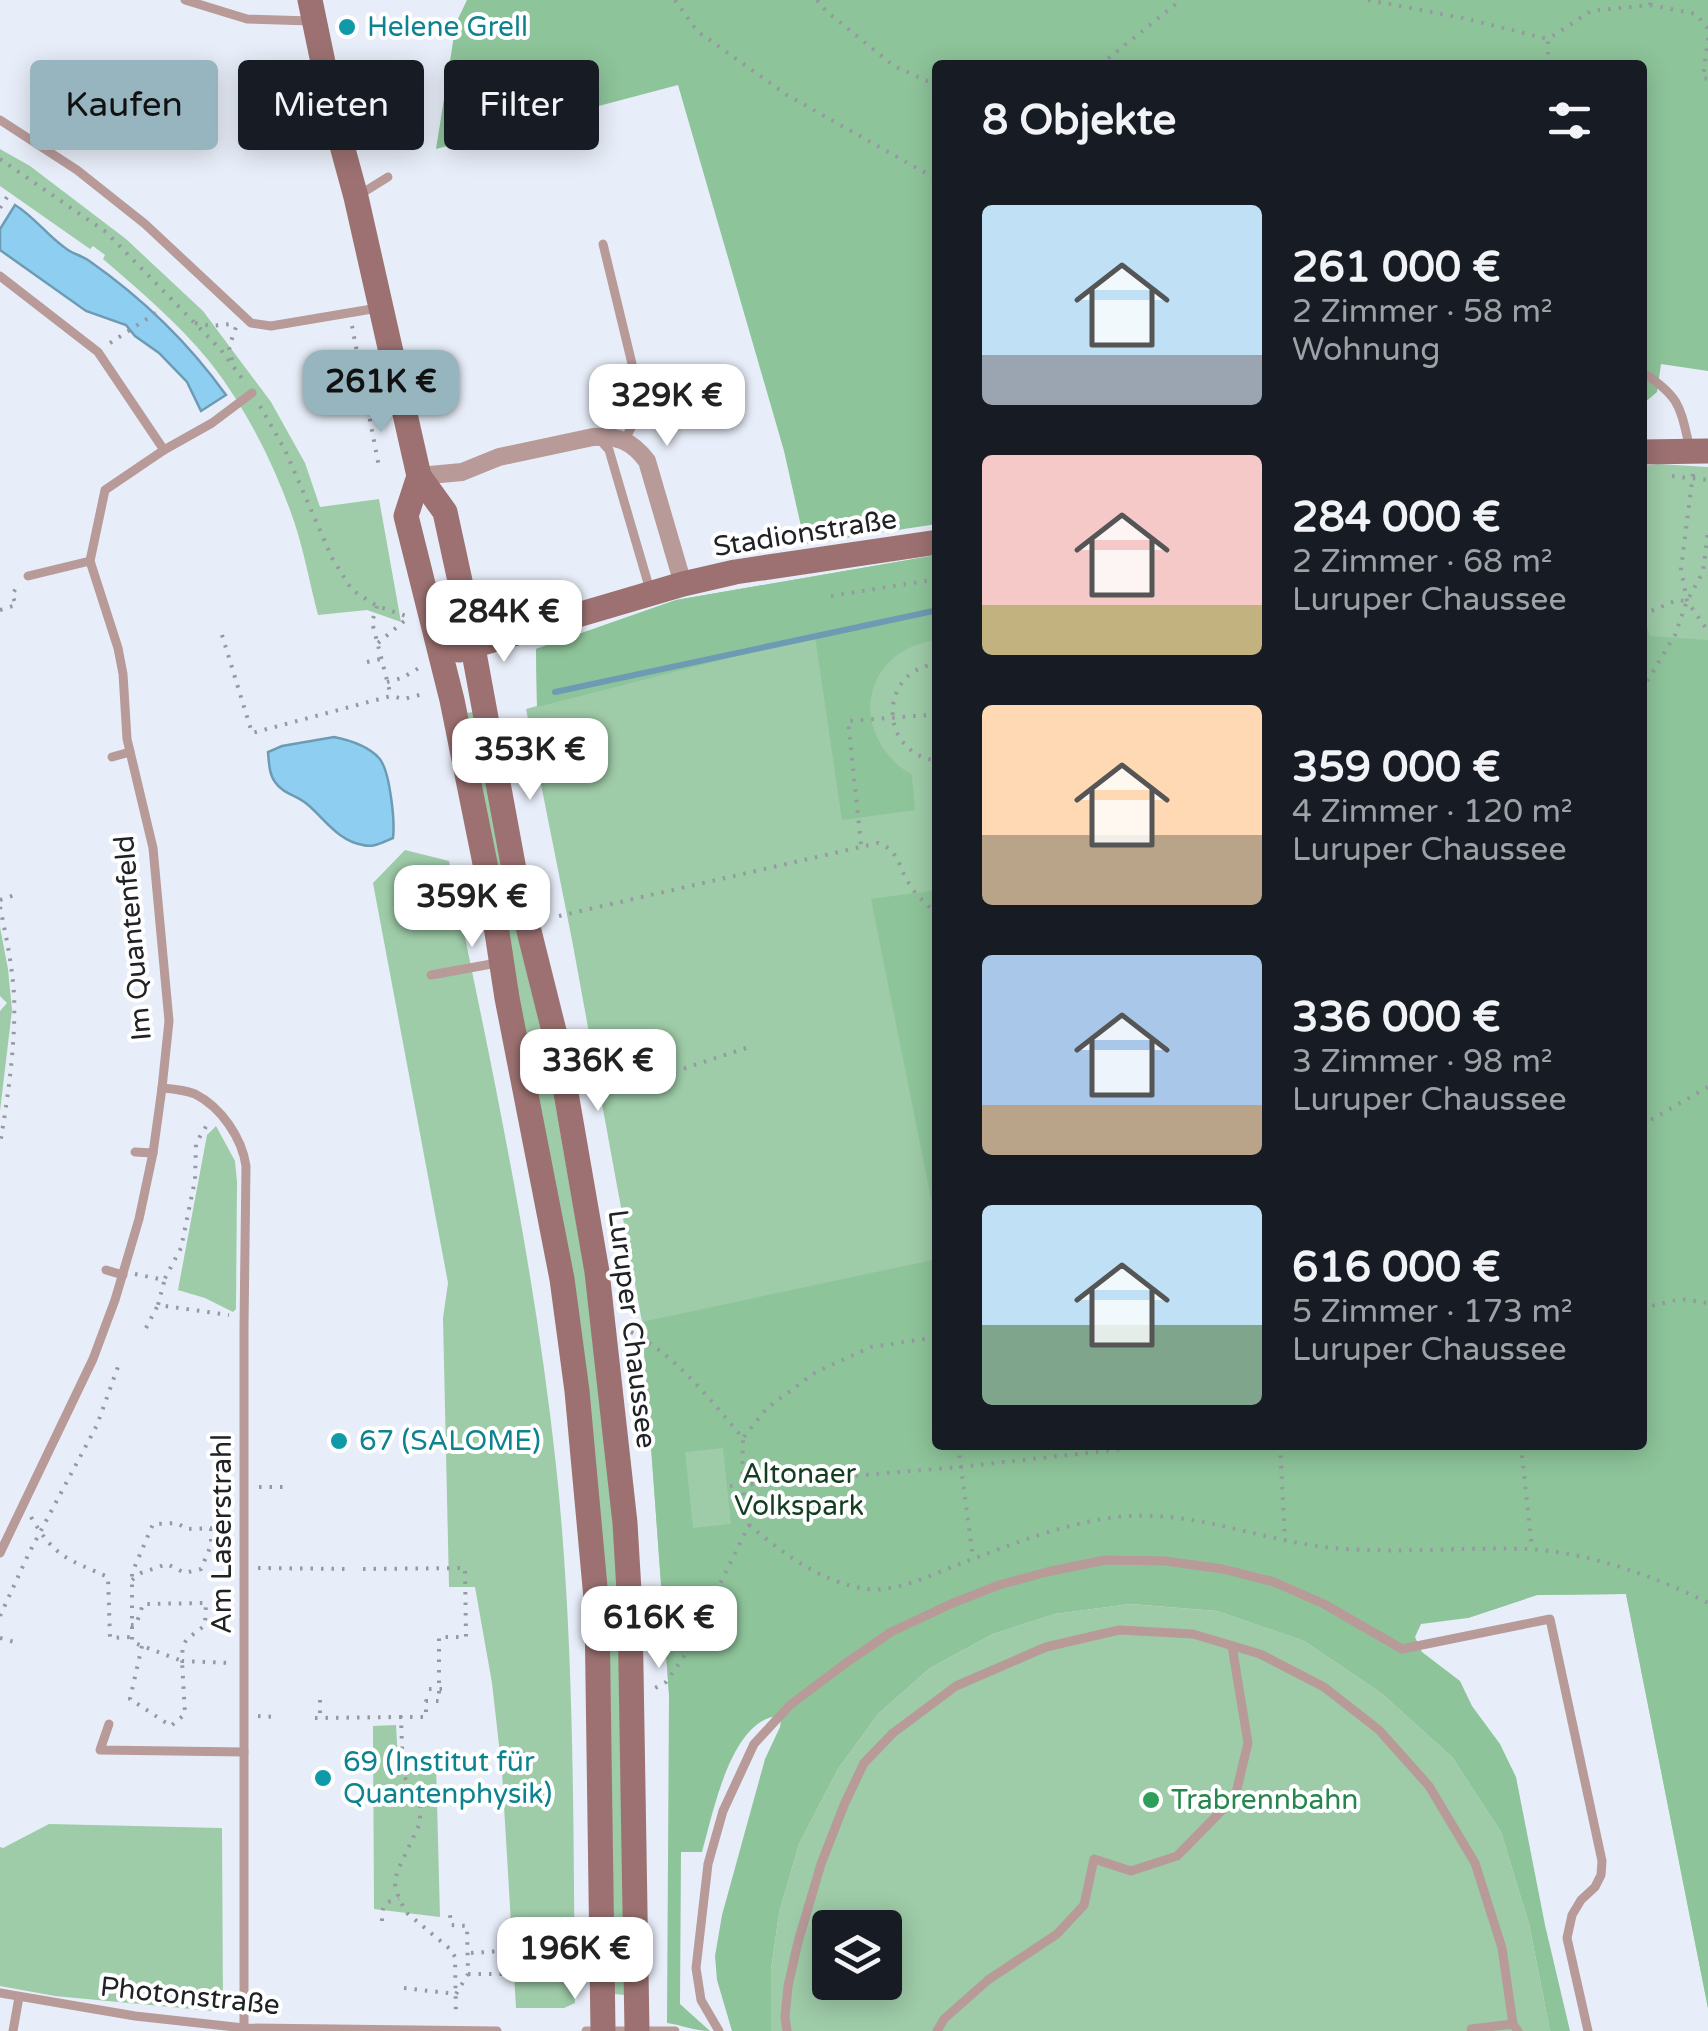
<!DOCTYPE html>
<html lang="de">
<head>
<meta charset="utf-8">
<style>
  body { margin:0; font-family:"Varela Round",sans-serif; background:#20242c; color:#f1f3f6; height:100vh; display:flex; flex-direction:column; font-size:38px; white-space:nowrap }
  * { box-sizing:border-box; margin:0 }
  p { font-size:32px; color:#9ea1a6 }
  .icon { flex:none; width:55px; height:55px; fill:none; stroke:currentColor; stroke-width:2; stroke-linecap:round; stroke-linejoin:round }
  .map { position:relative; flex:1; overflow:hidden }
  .panel { position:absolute; left:932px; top:60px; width:715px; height:1390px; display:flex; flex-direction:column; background:#171b24; border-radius:10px; box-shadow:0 5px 25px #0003 }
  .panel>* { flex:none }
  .hud { position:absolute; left:30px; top:60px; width:752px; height:90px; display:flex; gap:20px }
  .fabs { position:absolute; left:812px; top:1910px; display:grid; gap:20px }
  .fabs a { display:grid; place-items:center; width:90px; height:90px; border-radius:10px; background:#171b24; box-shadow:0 5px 25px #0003; font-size:50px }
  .price { position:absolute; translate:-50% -85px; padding:0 22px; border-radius:20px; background:#fff; color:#222; font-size:32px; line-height:65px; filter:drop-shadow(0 2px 5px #0008) }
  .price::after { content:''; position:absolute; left:50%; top:60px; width:30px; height:22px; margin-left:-15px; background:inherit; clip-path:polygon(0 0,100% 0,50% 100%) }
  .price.on { background:#96b5bf; color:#111 }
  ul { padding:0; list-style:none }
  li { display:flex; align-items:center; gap:30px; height:250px; padding:0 50px }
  li span { display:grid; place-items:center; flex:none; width:280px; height:200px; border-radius:10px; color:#555 }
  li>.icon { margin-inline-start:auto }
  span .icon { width:120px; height:120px; fill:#fffc; stroke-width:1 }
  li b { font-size:42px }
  h2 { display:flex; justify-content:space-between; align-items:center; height:120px; padding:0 50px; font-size:42px }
  .chip { padding:0 35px; border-radius:10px; background:#171b24; box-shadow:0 5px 25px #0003; font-size:35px; line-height:90px }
  .chip.on { background:#96b5bf; color:#111 }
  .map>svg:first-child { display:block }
  .green { fill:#9ecba8; fill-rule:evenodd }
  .forest { fill:#8ec49a; fill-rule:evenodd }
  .water { fill:#8ecff1; stroke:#6d9bb4; stroke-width:2.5 }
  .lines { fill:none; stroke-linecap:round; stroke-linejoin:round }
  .stream { stroke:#6d9bb4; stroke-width:6 }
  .path { stroke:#9599a1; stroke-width:4; stroke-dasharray:2.5 8; stroke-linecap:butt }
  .lane { stroke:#b89a99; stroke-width:9 }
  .street { stroke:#b89a99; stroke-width:18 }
  .secondary { stroke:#9d7171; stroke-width:25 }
  .path-bridge { stroke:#9599a1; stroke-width:4; stroke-dasharray:2.5 8; stroke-linecap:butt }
  .culture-dot { fill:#0f9aa8; stroke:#fff; stroke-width:4 }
  .leisure-dot { fill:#2e9e5b; stroke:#fff; stroke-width:4 }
  .labels { text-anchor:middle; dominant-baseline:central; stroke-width:8; stroke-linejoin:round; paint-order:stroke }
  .culture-label { font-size:28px; fill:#0d838f; stroke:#fff; text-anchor:start }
  .street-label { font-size:28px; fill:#202226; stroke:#fff }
  .park-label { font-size:28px; fill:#143d21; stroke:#fff }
  .leisure-label { font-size:28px; fill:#27864d; stroke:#fff; text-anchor:start }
</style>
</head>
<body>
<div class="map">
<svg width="1708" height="2031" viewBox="0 0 1708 2031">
  <rect width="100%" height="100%" fill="#e8eef9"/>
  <g class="green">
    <path d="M0 149 30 166 126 239 203 311 271 402 305 463 320 507 379 499 401 622 367 610 318 615C309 581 303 544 290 510 271 458 244 405 209 361 178 323 140 291 103 259L105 255 93 246 90 249 0 186Z"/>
    <path d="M1658 464 1708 467V2008L1626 1594 1537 1595 1468 1618 1233 1539 669 1695 642 1322 572 940 526 709 537 706 536 649 676 600 937 555 938 1445H1642L1643 466Z"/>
    <path d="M474 712 543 1034 589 1296 610 1484 619 1607 626 1995 613 1994 610 1670 466 713Z"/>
    <path d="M405 850 449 861C491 1062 534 1262 556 1465 575 1644 573 1824 575 2003L564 2008H516L502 1772 492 1683 475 1587H449L443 1318 448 1283 373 883Z"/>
    <path d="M0 927 8 969 12 1010 0 1111V1011L7 1003 0 996Z"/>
    <path d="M216 1126 235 1161 237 1182 236 1309 233 1312 205 1298 178 1290 207 1135Z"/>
    <path d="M1130 1604 1217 1611 1304 1641 1381 1693 1452 1757 1501 1832 1529 1924 1550 2031H771V1970L779 1913 799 1844 838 1769 878 1714 930 1668 993 1634 1055 1614ZM830 1928H885V1982H830Z"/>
    <path d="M396 1725 398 1763 436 1762 440 1917 374 1909 373 1726Z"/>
    <path d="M49 1824 222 1828 223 2012 55 1996 0 1986V1847L3 1848Z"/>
  </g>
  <g class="forest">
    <path d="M467 0H1708V371L1661 364 1657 392 1643 404 1642 65H938L937 524 805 544 784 451 678 85 436 149 456 23Z"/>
    <path d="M937 555V640C860 650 847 736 912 775L915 810 842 820 815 636 537 707 536 649 676 600Z"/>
    <path d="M1643 613 1650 636 1708 640V2008L1626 1594 1537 1595 1468 1618 1421 1624 1415 1637 1422 1652 1460 1681 1472 1706 1500 1744 1516 1777 1545 1925 1570 2031H1550L1529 1924 1501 1832 1452 1757 1381 1693 1304 1641 1217 1611 1130 1604 1055 1614 993 1634 930 1668 878 1714 838 1769 799 1844 779 1913 771 1970V2031H732L717 1980 715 1956 722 1915 765 1759 780 1727 781 1720 777 1716C730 1722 713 1814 702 1852H681L680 2004 710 2031C694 2031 682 2025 667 2023L669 1694 642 1322 937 1259 938 1445H1642ZM723 1448 731 1524 693 1528 685 1452Z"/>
    <path d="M937 890H938L937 1228 871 899Z"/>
  </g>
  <g class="water">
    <path d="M15 205C35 217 48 237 68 250 74 254 82 256 88 260 141 297 188 342 226 395L201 411 187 382 159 353 135 336 126 325 86 311 0 250V229Z"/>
    <path d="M334 737C349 740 368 746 379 758 390 770 395 821 393 838 383 842 373 848 363 845 338 841 324 818 307 804 297 795 283 794 275 782 269 774 269 762 268 752L282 746Z"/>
  </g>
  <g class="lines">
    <path class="stream" d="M555 692 938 610"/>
    <g class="path">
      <path d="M675 0 697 31 787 95 938 180"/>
      <path d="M817 0 826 11 894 66 938 86"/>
      <path d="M1368 0 1463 18 1548 39"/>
      <path d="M1650 5 1696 14 1708 29"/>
      <path d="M1708 38 1703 78 1708 79"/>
      <path d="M1100 65 1181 0"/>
      <path d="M1548 65V39L1591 11 1650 5 1651 0"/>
      <path d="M0 159 106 232 221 350 244 381"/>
      <path d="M0 208 9 194"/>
      <path d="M195 323 212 326 230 324"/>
      <path d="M352 326 379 467"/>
      <path d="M110 343 156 313"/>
      <path d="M232 360 229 347 236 327"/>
      <path d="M260 406 285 450 332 558 352 590 377 606 409 617"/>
      <path d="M1693 474 1681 569 1687 601 1708 631"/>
      <path d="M1672 476 1708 480"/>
      <path d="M831 596 938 579"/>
      <path d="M377 606 372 622 391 696"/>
      <path d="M0 610 16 605 12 594 19 585"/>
      <path d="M1642 615 1677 600 1687 601"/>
      <path d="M222 635 252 733 391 696 404 699 427 693"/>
      <path d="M378 643 409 617"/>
      <path d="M367 662 381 659"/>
      <path d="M938 664C879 668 876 753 938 761"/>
      <path d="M387 682 402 678 419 668"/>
      <path d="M1642 690 1675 635 1687 601 1703 572 1708 531"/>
      <path d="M861 844 848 721 930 715"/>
      <path d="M0 900 18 894"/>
      <path d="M0 907C6 936 12 964 14 994 16 1042 8 1097 0 1144"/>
      <path d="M559 916 878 843C899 850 898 866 908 882 916 895 926 905 938 914"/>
      <path d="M634 1085 749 1047"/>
      <path d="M1642 1125 1708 1087"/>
      <path d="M135 1274 164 1280 181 1248 195 1180 196 1143 210 1120"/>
      <path d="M164 1282 158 1305 229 1315"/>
      <path d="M1642 1308 1681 1299 1708 1303"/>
      <path d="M146 1328 158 1305"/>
      <path d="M631 1332C677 1356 710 1400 743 1438L742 1485 749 1525 685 1655 666 1682 655 1688"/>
      <path d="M744 1437 767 1408 816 1372 871 1347 938 1337"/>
      <path d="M958 1445 973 1558"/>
      <path d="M1280 1445 1285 1540"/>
      <path d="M1521 1445 1532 1549"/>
      <path d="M730 1486 960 1467 1158 1445"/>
      <path d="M259 1487H284"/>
      <path d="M31 1517C55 1558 68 1559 108 1577L110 1638 132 1637"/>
      <path d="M749 1525C783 1553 823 1584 868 1589 899 1592 933 1574 962 1563 1013 1544 1074 1519 1129 1516 1204 1512 1272 1545 1346 1549 1406 1553 1467 1547 1528 1549 1587 1552 1655 1576 1708 1603"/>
      <path d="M258 1568 348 1569"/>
      <path d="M363 1569 465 1568 466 1637H439V1701H426V1717H401"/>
      <path d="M132 1580 141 1573 167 1564 185 1573 201 1569 211 1545V1528"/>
      <path d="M0 1616 29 1553 97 1425 119 1364"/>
      <path d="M131 1625H136L143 1604 206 1603 205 1625C188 1640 182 1636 182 1661L232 1663"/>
      <path d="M0 1638 18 1643"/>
      <path d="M142 1646 130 1699 171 1726 185 1714 182 1661 132 1642V1573L153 1524 177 1523 187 1529 223 1528"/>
      <path d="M320 1700V1715"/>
      <path d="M258 1716 277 1717"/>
      <path d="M315 1718 401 1717 403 1774 420 1806V1823L397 1872 395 1884 399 1899 407 1913 450 1949 455 1957 456 2016"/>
      <path d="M382 1921C382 1905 384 1902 399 1899"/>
      <path d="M471 1953 501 1951"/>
      <path d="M468 1974H502"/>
      <path d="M404 1988 456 1994 468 1974 467 1926 451 1925 450 1915"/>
    </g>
    <g class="lane">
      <path d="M185 0 247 19 311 21"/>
      <path d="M0 120 77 170 145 224 251 323 271 326 378 308"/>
      <path d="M359 195 388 177"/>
      <path d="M603 244 642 405 625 440"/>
      <path d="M0 276 98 352 164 450 105 490 90 561 118 648 123 674 127 739 153 848 169 1021 162 1088 153 1153 139 1219 115 1300 93 1359 0 1553"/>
      <path d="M1642 372C1681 397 1680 407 1690 449"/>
      <path d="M600 440 609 450 650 590"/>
      <path d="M164 450 212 423 252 393"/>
      <path d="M28 576 90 561"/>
      <path d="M112 757 130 752"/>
      <path d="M431 975 497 963"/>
      <path d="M162 1088C173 1089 185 1090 195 1094 221 1107 242 1138 246 1166L244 1326V2028"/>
      <path d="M135 1152 153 1153"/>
      <path d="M106 1270 123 1275"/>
      <path d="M109 1724 100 1750 244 1752"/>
      <path d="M0 1993 135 2016 244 2028 497 2031"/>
      <path d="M1471 2029 1513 2024"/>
      <path d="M13 2031 19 1997"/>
      <path d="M586 2031H675"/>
      <path d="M719 2031 701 2000 696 1968 708 1864 723 1811 754 1744 790 1705 846 1663 891 1632 953 1603 999 1585 1047 1572 1105 1560 1165 1561 1223 1569 1274 1582 1324 1604 1402 1649 1550 1619 1602 1861 1601 1875 1595 1887 1581 1900 1572 1915 1567 1938 1588 2031"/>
      <path d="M787 2031 785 2017 788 1986 798 1942 821 1864 844 1805 864 1763 893 1733 956 1686 1046 1647 1119 1630 1193 1634 1260 1654 1324 1687 1379 1730 1429 1786 1475 1863 1502 1948 1513 2024 1518 2031"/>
      <path d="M937 2031 944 2019 988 1980 1057 1934 1084 1905 1094 1859 1131 1871 1177 1856 1235 1797 1248 1743 1232 1646"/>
    </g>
    <path class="street" d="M419 476 462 472 499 457 593 437C617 435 632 441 647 461L683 584"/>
    <g class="secondary">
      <path d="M310 0 335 120 356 197 419 476 445 512 465 604 515 875 558 1047 597 1272 625 1523 630 1608 637 2031"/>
      <path d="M1642 452 1708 451"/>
      <path d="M419 476 406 516 452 700 491 893 507 998 562 1279 577 1391 597 1609 603 2031"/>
      <path d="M459 650 683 584 735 572 938 542"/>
    </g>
    <path class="path-bridge" d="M429 1689H444"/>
  </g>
  <g class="culture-dot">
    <circle cx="347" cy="27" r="10"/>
    <circle cx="339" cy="1441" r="10"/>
    <circle cx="323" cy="1778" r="10"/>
  </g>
  <circle class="leisure-dot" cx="1151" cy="1800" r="10"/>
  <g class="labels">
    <g class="culture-label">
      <text x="367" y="27">Helene Grell</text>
      <text x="359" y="1441">67 (SALOME)</text>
      <text x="343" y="1762">69 (Institut für<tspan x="343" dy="32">Quantenphysik)</tspan></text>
    </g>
    <g class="street-label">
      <text transform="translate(805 533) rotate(-9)">Stadionstraße</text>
      <text transform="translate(133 938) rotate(-95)">Im Quantenfeld</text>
      <text transform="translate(632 1329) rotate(83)">Luruper Chaussee</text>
      <text transform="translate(222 1534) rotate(-90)">Am Laserstrahl</text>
      <text transform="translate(190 1996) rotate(6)">Photonstraße</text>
    </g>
    <g class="park-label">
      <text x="799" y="1474">Altonaer<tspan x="799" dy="32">Volkspark</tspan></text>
    </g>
    <g class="leisure-label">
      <text x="1171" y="1800">Trabrennbahn</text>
    </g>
  </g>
</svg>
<div class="fabs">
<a><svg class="icon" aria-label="layers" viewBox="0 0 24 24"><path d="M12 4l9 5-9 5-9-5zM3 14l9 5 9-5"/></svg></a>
</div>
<b class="price on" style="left:381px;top:435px">261K €</b>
<b class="price" style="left:667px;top:449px">329K €</b>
<b class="price" style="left:504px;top:665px">284K €</b>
<b class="price" style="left:530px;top:803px">353K €</b>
<b class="price" style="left:472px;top:950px">359K €</b>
<b class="price" style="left:598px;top:1114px">336K €</b>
<b class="price" style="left:659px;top:1671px">616K €</b>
<b class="price" style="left:575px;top:2002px">196K €</b>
<div class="hud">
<a class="chip on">Kaufen</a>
<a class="chip">Mieten</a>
<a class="chip">Filter</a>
</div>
<section class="panel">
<h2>8 Objekte<svg class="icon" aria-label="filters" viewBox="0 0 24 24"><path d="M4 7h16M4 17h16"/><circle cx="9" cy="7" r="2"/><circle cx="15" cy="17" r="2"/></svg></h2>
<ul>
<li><span style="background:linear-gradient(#bfe0f5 75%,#9aa5b1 0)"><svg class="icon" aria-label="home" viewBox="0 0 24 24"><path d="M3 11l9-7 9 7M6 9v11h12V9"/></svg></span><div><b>261 000 €</b><p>2 Zimmer · 58 m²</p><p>Wohnung</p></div></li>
<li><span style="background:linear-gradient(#f6c9c9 75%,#c2b280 0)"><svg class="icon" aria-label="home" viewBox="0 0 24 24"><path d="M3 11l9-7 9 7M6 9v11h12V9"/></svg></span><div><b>284 000 €</b><p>2 Zimmer · 68 m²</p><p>Luruper Chaussee</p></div></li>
<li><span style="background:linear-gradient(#ffd9b3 65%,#b9a48a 0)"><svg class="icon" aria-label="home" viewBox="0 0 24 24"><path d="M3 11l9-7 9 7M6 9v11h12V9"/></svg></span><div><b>359 000 €</b><p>4 Zimmer · 120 m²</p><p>Luruper Chaussee</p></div></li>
<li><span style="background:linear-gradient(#a9c7e8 75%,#b9a48a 0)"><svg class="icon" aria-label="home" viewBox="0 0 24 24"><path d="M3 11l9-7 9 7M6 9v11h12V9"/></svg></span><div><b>336 000 €</b><p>3 Zimmer · 98 m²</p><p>Luruper Chaussee</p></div></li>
<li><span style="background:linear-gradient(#bfe0f5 60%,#7fa58c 0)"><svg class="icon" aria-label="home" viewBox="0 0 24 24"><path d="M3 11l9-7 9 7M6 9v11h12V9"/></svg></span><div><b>616 000 €</b><p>5 Zimmer · 173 m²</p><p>Luruper Chaussee</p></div></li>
</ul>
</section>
</div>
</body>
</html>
